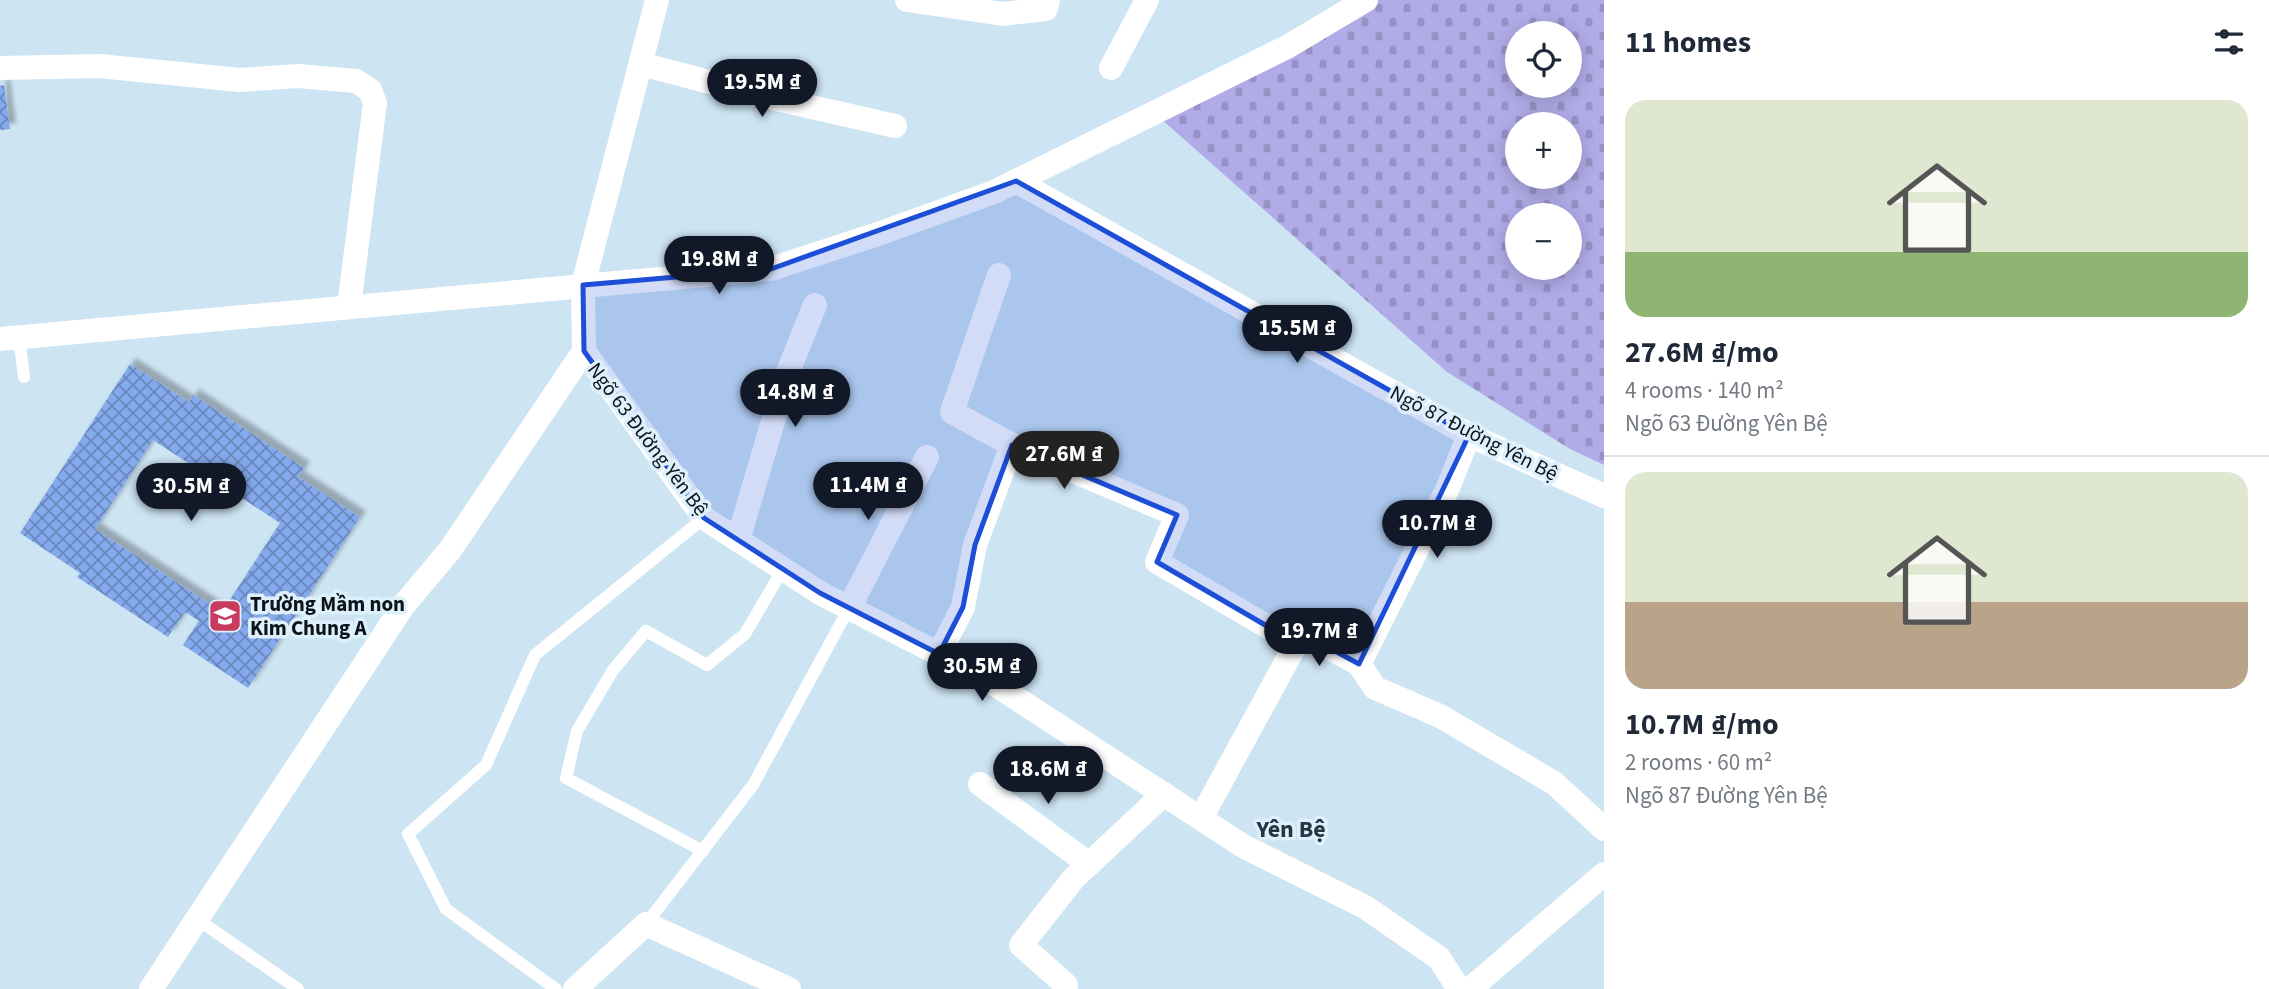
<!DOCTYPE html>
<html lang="en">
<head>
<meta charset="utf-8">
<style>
  body { margin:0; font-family:"Source Sans 3",sans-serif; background:#f2f2f3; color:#1f2937; height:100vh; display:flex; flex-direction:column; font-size:26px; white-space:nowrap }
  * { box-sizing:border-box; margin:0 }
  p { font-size:23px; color:#747a83 }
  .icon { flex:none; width:38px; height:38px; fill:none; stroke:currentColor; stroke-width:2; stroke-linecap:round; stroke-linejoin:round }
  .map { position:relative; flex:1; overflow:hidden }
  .details { display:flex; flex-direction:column; background:#fff; width:665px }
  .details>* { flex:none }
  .tools { position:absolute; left:1505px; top:21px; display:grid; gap:14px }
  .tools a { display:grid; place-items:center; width:77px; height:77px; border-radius:50%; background:#fff; box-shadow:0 4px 18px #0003; font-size:35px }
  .price { position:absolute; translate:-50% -60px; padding:0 16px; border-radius:24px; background:#111827; color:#fff; font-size:23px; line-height:46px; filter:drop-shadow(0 2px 4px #0008) }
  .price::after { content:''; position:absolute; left:50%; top:42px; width:21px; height:16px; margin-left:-10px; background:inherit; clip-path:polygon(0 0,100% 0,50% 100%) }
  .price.on { background:#222; color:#fff }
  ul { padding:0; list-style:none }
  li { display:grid; align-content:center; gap:14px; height:371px; padding:0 21px }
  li+li { border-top:2px solid #e0e1e3 }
  li span { display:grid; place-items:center; height:217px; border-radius:21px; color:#555 }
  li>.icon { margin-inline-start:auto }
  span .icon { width:126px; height:126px; fill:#fffc; stroke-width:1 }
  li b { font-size:30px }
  h2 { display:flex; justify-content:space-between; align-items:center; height:84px; padding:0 21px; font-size:30px }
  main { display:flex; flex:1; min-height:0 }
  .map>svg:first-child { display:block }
  .cemetery { fill:url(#cemetery-stones); fill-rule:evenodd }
  .building { fill:url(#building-cross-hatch); fill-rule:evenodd; filter:url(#shadow) }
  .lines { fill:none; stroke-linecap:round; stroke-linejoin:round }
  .lane { stroke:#fff; stroke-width:12 }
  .street { stroke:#fff; stroke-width:24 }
  .marked { fill:#1d4ed8; fill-opacity:0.2; stroke:#1d4ed8; stroke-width:5; stroke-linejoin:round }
  .labels { text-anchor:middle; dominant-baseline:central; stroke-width:7; stroke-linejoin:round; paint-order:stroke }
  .street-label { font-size:21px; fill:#0c1419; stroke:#def0fc }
  .poi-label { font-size:21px; font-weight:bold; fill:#0c1419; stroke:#def0fc; text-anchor:start }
  .quarter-label { font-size:24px; font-weight:bold; fill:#243742; stroke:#def0fc }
</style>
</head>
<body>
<main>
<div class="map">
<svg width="1604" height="989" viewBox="0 0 1604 989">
  <defs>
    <pattern id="cemetery-stones" width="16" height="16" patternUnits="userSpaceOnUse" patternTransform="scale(1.75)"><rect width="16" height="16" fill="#b1abe8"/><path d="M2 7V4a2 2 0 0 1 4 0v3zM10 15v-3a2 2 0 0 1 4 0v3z" fill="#9792c6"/></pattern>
    <pattern id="building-cross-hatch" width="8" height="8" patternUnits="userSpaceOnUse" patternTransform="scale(1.75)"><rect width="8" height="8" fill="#84a9ec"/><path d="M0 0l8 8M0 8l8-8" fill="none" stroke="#6a88be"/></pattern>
    <filter id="shadow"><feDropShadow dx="6" dy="-6" stdDeviation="2" flood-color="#0004"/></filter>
  </defs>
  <rect width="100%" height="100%" fill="#cde4f2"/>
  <path class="cemetery" d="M1345 0H1604V465L1570 449 1447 372 1160 118ZM1517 33H1570V86H1517ZM1517 124H1570V177H1517ZM1517 215H1570V268H1517Z"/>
  <g class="building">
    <path d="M4 85 10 129 0 130V86Z"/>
    <path d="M130 364 189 402 193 395 304 468 298 477 360 517 248 688 183 645 199 621 185 612 168 637 77 577 80 573 20 533ZM153 440 280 523 222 612 95 529Z"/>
  </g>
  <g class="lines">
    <g class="lane">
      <path d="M19 337 24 377"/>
      <path d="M703 851 566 778 577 731 613 670 646 631 707 665 745 634 783 569"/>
      <path d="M197 919 298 989"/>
      <path d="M646 924 753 785 849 608"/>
      <path d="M556 989 446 909 408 834 486 765 535 655 704 518"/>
    </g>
    <g class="street">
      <path d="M907 0 1003 14 1046 9 1048 0"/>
      <path d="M641 64 759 95 895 126"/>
      <path d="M0 68 99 66 240 80 298 76 356 81 370 90 375 103 349 306"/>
      <path d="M1111 68 1147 0"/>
      <path d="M1016 181 1469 435 1604 496"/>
      <path d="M999 275 952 412 1012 445 1177 515 1157 562 1296 643"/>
      <path d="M0 339 771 269 881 233 994 192 1287 47 1366 0"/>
      <path d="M584 351 704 518 820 593 982 676 1243 846 1365 907 1439 958 1459 989"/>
      <path d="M738 540 787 374 815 305"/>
      <path d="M849 608 927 457"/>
      <path d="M939 654 963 607 975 545 1012 445"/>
      <path d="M1359 664 1447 490 1469 435"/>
      <path d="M980 784 1089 864"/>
      <path d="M1201 818 1302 633 1359 664 1375 688 1440 716 1554 783 1604 829"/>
      <path d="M151 989 403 606 450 550 584 351 583 285 657 0"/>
      <path d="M575 989 646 924 789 989"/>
      <path d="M1064 989 1066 985 1021 945 1074 878 1164 794"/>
      <path d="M1470 989 1604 874"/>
    </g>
  </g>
  <path class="marked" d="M1016 181 1469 435 1359 664 1302 633 1296 643 1157 562 1177 515 1012 445 975 545 963 607 939 654 820 593 704 518 584 351 583 285 771 269Z"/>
  <defs>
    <symbol id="school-square" viewBox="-11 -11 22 22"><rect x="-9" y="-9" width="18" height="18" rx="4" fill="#c93a5f" stroke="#def0fc"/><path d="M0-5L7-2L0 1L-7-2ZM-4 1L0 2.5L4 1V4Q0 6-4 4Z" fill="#fff"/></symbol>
  </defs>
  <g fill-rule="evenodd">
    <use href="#school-square" x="206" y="597" width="38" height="38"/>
  </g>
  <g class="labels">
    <g class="street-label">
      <text transform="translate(1474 433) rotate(27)">Ngõ 87 Đường Yên Bệ</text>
      <text transform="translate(648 439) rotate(53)">Ngõ 63 Đường Yên Bệ</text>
    </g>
    <g class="poi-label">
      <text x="250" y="604">Trường Mầm non<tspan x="250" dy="24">Kim Chung A</tspan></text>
    </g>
    <g class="quarter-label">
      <text x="1291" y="829">Yên Bệ</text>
    </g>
  </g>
</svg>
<div class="tools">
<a><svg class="icon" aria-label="locate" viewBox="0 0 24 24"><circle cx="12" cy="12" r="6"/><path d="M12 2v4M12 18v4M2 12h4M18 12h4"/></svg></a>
<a>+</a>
<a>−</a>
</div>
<b class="price" style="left:762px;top:119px">19.5M ₫</b>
<b class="price" style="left:719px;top:296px">19.8M ₫</b>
<b class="price" style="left:1297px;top:365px">15.5M ₫</b>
<b class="price" style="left:795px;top:429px">14.8M ₫</b>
<b class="price on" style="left:1064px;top:491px">27.6M ₫</b>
<b class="price" style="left:868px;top:522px">11.4M ₫</b>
<b class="price" style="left:191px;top:523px">30.5M ₫</b>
<b class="price" style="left:1437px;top:560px">10.7M ₫</b>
<b class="price" style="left:1319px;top:668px">19.7M ₫</b>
<b class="price" style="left:982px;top:703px">30.5M ₫</b>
<b class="price" style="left:1048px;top:806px">18.6M ₫</b>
</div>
<section class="details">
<h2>11 homes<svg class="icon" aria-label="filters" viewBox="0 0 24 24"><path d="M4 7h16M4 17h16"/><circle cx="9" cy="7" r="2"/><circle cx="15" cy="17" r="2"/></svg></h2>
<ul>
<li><span style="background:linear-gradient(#dfe7d0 70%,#8fb573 0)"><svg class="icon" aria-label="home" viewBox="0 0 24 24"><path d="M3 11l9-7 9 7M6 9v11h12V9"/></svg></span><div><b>27.6M ₫/mo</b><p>4 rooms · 140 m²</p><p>Ngõ 63 Đường Yên Bệ</p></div></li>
<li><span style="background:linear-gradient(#dfe7d0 60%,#b9a48a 0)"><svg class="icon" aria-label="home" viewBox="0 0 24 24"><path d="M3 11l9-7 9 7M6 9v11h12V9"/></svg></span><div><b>10.7M ₫/mo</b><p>2 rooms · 60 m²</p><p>Ngõ 87 Đường Yên Bệ</p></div></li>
</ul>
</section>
</main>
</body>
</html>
